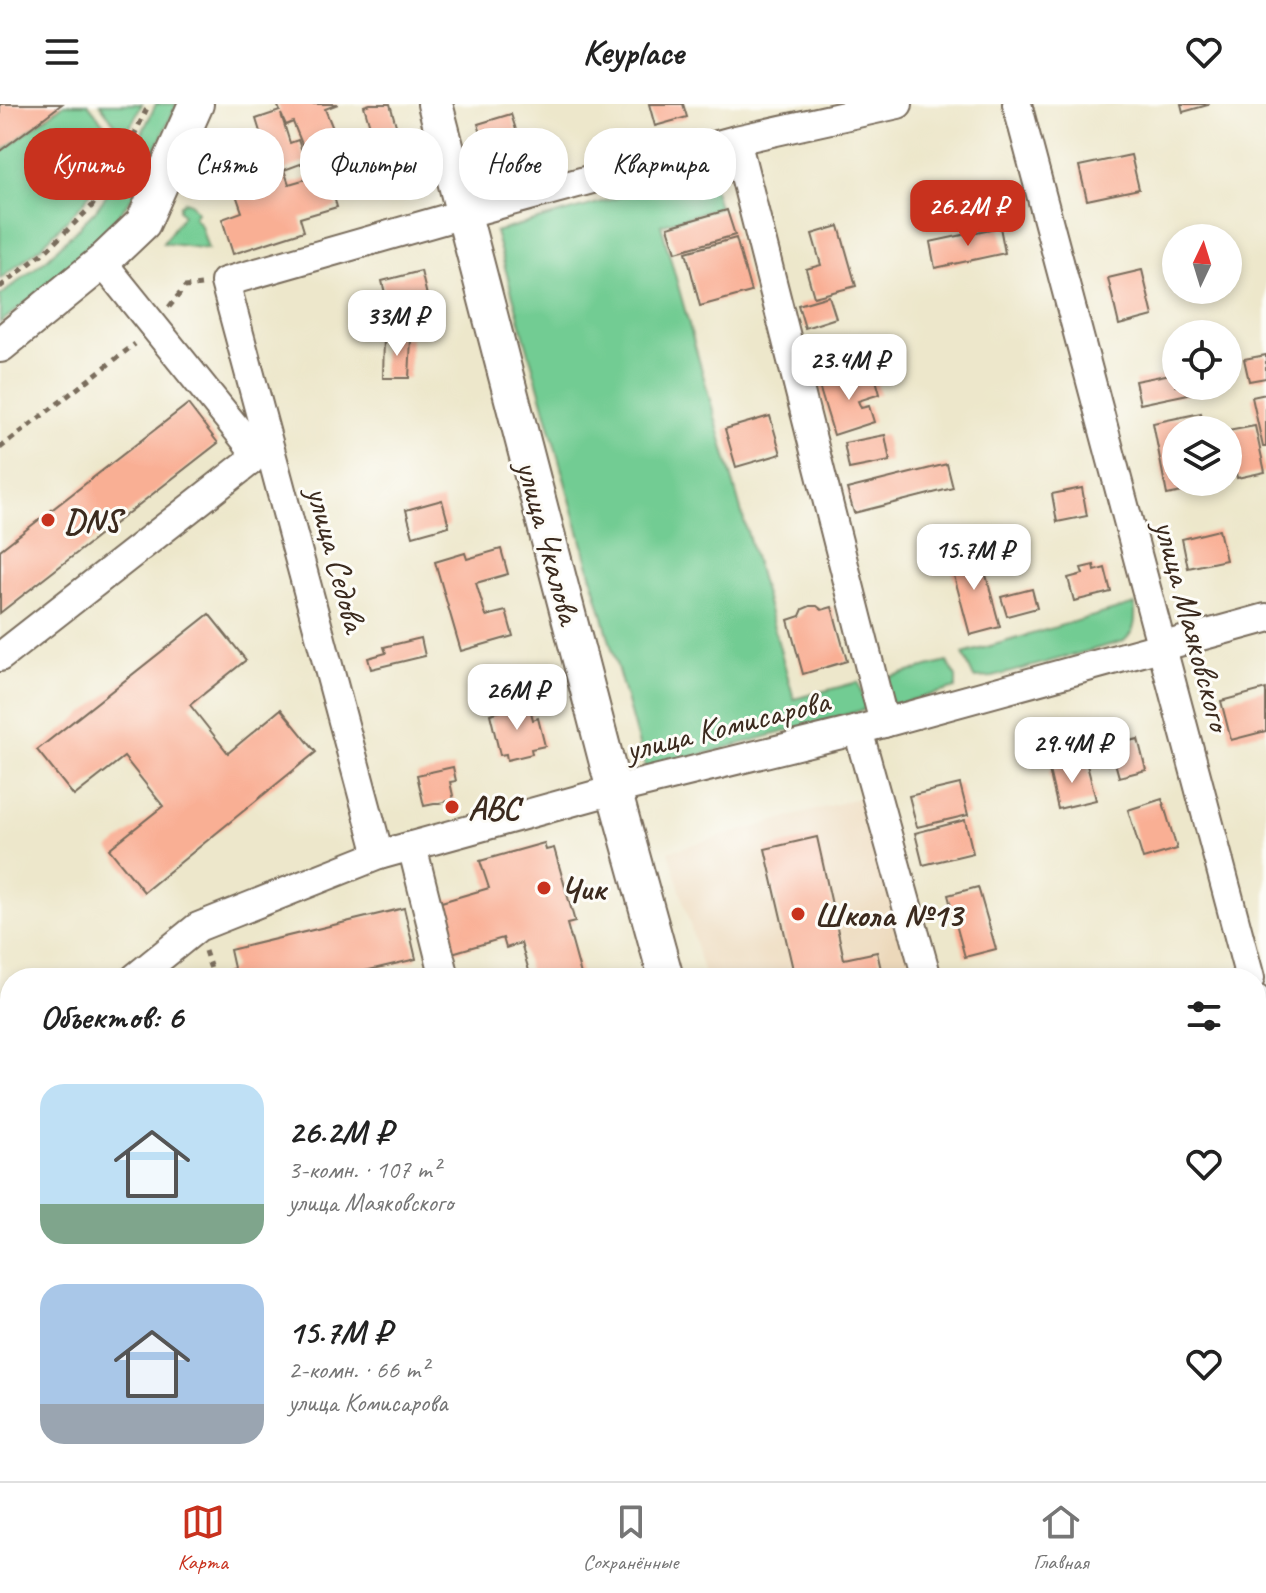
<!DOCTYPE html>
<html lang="ru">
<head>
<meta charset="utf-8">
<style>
  body { margin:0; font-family:Caveat,sans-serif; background:#f2f2f2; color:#222; height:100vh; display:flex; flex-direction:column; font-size:30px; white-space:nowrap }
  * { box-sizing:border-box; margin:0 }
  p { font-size:26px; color:#767676 }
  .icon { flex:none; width:44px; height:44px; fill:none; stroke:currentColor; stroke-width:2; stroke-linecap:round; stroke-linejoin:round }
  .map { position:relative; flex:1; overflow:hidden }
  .sheet { position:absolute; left:0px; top:864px; width:1266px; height:514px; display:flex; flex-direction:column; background:#fff; border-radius:32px 32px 0 0; box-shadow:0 4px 12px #0003 }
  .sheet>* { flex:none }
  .hud { position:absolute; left:24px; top:24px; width:800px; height:72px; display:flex; gap:16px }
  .needle { width:52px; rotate:4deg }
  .buttons { position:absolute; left:1162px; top:120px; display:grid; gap:16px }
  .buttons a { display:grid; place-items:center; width:80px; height:80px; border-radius:50%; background:#fff; box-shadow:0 4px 12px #0003; font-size:40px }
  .price { position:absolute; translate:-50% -68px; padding:0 18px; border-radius:16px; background:#fff; color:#222; font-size:26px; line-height:52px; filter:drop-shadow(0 2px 4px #0008) }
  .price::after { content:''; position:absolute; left:50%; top:48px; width:24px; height:18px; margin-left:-12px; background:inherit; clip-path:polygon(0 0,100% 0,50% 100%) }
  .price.current { background:#c8321e; color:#fff }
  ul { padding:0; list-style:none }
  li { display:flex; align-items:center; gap:24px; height:200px; padding:0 40px }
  li span { display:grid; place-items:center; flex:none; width:224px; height:160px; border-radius:24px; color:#555 }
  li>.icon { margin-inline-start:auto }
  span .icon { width:96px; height:96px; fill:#fffc; stroke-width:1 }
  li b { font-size:34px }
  h2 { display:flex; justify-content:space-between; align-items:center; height:96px; padding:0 40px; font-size:34px }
  .chip { padding:0 28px; border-radius:32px; background:#fff; box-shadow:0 4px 12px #0003; font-size:28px; line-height:72px }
  .chip.current { background:#c8321e; color:#fff }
  header { display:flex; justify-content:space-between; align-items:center; height:104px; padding:0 40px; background:#fff; font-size:36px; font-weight:800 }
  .menu { display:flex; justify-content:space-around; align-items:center; height:112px; border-top:2px solid #e0e0e0; background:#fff; font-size:22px; color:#767676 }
  .menu a { display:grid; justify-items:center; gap:4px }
  .menu .current { color:#c8321e }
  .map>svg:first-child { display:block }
  .built { fill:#ecd8ba }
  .green { fill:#72cc93; stroke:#567b58; stroke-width:2 }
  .forest { fill:#5db07d; stroke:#4c6d4e; stroke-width:2 }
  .building { fill:#f9af94 }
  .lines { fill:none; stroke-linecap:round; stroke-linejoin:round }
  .minor-casing { stroke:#796c5b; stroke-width:32 }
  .major-casing { stroke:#796c5b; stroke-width:38 }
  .path { stroke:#796c5b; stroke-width:5; stroke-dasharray:6 6; stroke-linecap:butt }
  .minor { stroke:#fff; stroke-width:28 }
  .major { stroke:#fff; stroke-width:34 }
  .poi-dot { fill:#c8321e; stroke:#fdfcf7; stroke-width:3 }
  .labels { text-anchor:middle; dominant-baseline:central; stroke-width:6; stroke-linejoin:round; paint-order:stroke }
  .poi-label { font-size:34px; font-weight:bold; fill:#3b2a1e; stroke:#fdfcf7; text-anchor:start }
  .street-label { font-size:34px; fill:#3b2a1e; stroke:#fdfcf7 }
</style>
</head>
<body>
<header><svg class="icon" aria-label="menu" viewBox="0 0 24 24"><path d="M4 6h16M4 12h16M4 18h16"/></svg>Keyplace<svg class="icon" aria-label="heart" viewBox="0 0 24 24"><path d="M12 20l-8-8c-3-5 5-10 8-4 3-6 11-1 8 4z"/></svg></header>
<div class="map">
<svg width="1266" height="1377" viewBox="0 0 1266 1377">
  <rect width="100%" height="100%" fill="#fdfcf7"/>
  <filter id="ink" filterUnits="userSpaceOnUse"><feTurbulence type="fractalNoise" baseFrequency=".0125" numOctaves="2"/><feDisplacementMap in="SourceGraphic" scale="16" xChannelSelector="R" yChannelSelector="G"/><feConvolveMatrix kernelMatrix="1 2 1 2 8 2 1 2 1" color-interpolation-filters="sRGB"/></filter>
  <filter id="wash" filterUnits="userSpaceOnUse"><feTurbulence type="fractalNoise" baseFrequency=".006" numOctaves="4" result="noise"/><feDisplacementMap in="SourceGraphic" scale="32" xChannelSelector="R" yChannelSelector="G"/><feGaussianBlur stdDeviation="1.8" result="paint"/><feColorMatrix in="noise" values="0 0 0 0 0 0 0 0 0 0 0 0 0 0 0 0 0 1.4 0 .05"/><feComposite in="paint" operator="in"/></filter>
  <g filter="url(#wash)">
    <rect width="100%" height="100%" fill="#ede7cb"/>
    <g class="built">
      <path d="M876 689 927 874H705L669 747Z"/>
      <path d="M410 1368H476L479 1377H384Z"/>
    </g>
    <g class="green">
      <path d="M64 0H88L121 41 84 98 41 143 0 175V49Z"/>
      <path d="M100 0H142L125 33Z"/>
      <path d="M156 0H177L153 51 147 54 140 53 137 49 136 42Z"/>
      <path d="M230 38 211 81 189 77 200 58Z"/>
      <path d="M131 58C141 58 145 61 148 70 111 131 55 175 0 219V192L48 154 95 107Z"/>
      <path d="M709 68 719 103 661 121 794 595 858 578 866 605 646 666 495 128Z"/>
      <path d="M185 97 191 99 197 108 194 113 201 122 208 145 163 139 183 111 179 106 180 101Z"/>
      <path d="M1135 500C1135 517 1137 525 1124 537L993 573 974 574 963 550Z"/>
      <path d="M947 558 956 573V584L893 601 878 576Z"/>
    </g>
    <g class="forest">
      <path d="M10 1101V1228L0 1235V1109Z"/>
      <path d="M10 1367V1368H153L147 1377H0Z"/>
    </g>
    <g id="blocks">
      <g class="building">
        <path d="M0 0H62L0 47Z"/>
        <path d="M277 0H338L325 5 345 54 313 67 293 18 286 21 281 10 290 39 298 36 306 58 284 66 289 80 327 69 337 103 300 114 304 127 233 150 222 115 242 108 231 76 260 66 255 51 266 47 256 15 280 7Z"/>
        <path d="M370 0H390L405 53 381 60 364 2Z"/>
        <path d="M649 0H683L687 13 655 22Z"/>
        <path d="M1181 0H1208V1L1183 8Z"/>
        <path d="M511 10 523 48 490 58 478 20Z"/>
        <path d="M1131 51 1139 85 1087 96 1079 62Z"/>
        <path d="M727 106 735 131 676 148 668 123Z"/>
        <path d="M839 122 856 182 814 193 806 165 821 161 812 130Z"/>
        <path d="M1000 123 1005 149 935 164 930 138Z"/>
        <path d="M736 134 751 188 700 202 686 148Z"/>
        <path d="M1142 166 1153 212 1119 221 1108 174Z"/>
        <path d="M421 167 429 200 390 209 382 177Z"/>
        <path d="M829 192 836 214 805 224 798 201Z"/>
        <path d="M384 233 411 234 409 274H383Z"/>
        <path d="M1266 251V274L1249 277 1244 255Z"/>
        <path d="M1176 269V282H1222V283L1140 300 1135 277Z"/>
        <path d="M861 270 862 276 875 272 880 290 858 297 861 304 869 302 874 318 834 331 819 282Z"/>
        <path d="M1266 290V343H1263L1252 293Z"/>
        <path d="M188 300 218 339 0 509V446Z"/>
        <path d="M1201 309 1203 319 1217 317 1219 326H1176V378H1226V379L1167 391 1153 319Z"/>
        <path d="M770 312 781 350 736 363 725 325Z"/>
        <path d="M1255 322 1265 368 1237 374 1228 327Z"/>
        <path d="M885 331 890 357 849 365 844 339Z"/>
        <path d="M947 360 953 384 854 409 847 385Z"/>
        <path d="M1082 384 1087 412 1057 418 1052 390Z"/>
        <path d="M442 396 449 422 413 432 406 406Z"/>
        <path d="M1219 426 1226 456 1188 464 1182 435Z"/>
        <path d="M501 445 508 470 476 479 486 512 506 507 513 532 461 547 435 458 465 449 467 455Z"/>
        <path d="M979 445 1000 523 970 531 949 453Z"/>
        <path d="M1094 461 1095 467 1105 464 1111 488 1074 497 1068 474 1083 470 1081 464Z"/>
        <path d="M1032 485 1037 504 1007 512 1001 493Z"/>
        <path d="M810 502H817L822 506 832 503 847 557 803 570 788 516 800 512 803 505Z"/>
        <path d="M209 510 246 556 190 601 228 649 281 605 316 648 144 788 109 745 163 702 124 653 74 692 37 646Z"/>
        <path d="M421 534 425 552 371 565 368 554 386 549 384 543Z"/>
        <path d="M1266 585V627L1231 636 1221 597Z"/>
        <path d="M529 600 533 616 538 614 545 642 531 645 532 650 507 656 506 650 500 651 490 610Z"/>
        <path d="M1138 635 1146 666 1119 673 1113 651 1123 649 1120 639Z"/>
        <path d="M1086 657 1096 696 1058 705 1049 666Z"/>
        <path d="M453 663 456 677 450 678 454 696 424 702 417 671Z"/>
        <path d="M960 680 968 711 917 723 909 692Z"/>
        <path d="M1162 695 1177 745 1143 755 1128 706Z"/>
        <path d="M965 716 973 749 923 761 915 729Z"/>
        <path d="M817 733 844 855 877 848 883 874H795L765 745Z"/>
        <path d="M544 739 546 746 554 744 575 818 567 820 582 874H531L521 839 506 844 503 834 452 849 438 799 489 784 480 757Z"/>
        <path d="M978 783 996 845 965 853 948 791Z"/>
        <path d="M404 804 416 855 335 874H217L234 864 230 846Z"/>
        <path d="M10 1020V1082L0 1090V1028Z"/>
        <path d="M1266 1141V1178L1256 1180V1143Z"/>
        <path d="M1266 1187V1218H1265L1257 1189Z"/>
        <path d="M10 1275V1337L0 1345V1283Z"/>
        <path d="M183 1368H248L243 1377H178Z"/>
        <path d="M706 1368H773L775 1377H708Z"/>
        <path d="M883 1368H900L902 1377H884Z"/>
        <path d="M1115 1368H1153L1154 1377H1116Z"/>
      </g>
    </g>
  </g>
  <g filter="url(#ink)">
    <use href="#blocks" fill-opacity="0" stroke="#796c5b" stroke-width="2"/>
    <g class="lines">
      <defs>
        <g id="minor">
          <path d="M1017 0 1250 874"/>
          <path d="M736 36 884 619"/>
          <path d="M0 553 249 358 252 344 102 158"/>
          <path d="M858 626 927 874"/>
          <path d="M412 742 445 874"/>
          <path d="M379 751 225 178 463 110 736 36 898 0"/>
          <path d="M135 874 198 823 379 751 614 686 858 626 1266 514"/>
          <path d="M1256 895 1266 932"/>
          <path d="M0 984 10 976"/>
          <path d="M1256 1120 1266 1118"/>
          <path d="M294 1377 299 1368"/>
        </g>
        <g id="major">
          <path d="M435 0 614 686 666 874"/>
          <path d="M0 241 102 158 143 119 196 0"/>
          <path d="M800 1368 803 1377"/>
        </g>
      </defs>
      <use href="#minor" class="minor-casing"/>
      <use href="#major" class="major-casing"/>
      <g class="path">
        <path d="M0 183 47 146 92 102 128 44 149 0"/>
        <path d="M169 203 185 183 201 181"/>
        <path d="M0 344 135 240"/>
        <path d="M205 847 214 874"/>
      </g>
      <use href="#minor" class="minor"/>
      <use href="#major" class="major"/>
    </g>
  </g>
  <g class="poi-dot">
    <circle cx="48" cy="416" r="8"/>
    <circle cx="452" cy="703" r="8"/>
    <circle cx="544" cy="784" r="8"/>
    <circle cx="798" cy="810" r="8"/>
  </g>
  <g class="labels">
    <g class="poi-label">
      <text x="64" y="416">DNS</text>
      <text x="468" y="703">ABC</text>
      <text x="560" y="784">Чик</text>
      <text x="814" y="810">Школа №13</text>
    </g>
    <g class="street-label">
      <text transform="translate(549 438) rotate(75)">улица Чкалова</text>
      <text transform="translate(337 455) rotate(75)">улица Седова</text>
      <text transform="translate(1193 521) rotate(75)">улица Маяковского</text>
      <text transform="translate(727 621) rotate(-14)">улица Комисарова</text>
    </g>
  </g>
</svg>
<div class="buttons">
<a><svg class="needle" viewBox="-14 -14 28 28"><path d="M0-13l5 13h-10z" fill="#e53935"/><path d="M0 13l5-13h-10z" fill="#767676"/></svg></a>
<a><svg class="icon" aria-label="locate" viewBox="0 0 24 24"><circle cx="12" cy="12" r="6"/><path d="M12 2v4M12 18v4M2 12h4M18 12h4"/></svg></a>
<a><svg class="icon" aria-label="layers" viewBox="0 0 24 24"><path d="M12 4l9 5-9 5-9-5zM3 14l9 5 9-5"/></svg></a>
</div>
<b class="price current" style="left:968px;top:144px">26.2M ₽</b>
<b class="price" style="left:397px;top:254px">33M ₽</b>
<b class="price" style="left:849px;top:298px">23.4M ₽</b>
<b class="price" style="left:974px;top:488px">15.7M ₽</b>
<b class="price" style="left:517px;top:628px">26M ₽</b>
<b class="price" style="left:1072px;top:681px">29.4M ₽</b>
<div class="hud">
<a class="chip current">Купить</a>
<a class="chip">Снять</a>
<a class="chip">Фильтры</a>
<a class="chip">Новое</a>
<a class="chip">Квартира</a>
</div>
<section class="sheet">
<h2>Объектов: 6<svg class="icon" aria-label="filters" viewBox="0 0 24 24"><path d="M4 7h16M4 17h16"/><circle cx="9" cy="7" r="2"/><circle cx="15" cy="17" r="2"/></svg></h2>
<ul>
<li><span style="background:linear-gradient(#bfe0f5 75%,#7fa58c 0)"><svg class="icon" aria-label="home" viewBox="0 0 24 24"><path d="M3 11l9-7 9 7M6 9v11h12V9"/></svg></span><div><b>26.2M ₽</b><p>3-комн. · 107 m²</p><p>улица Маяковского</p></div><svg class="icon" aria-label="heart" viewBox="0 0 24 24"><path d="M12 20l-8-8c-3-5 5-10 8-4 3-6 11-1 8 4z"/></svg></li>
<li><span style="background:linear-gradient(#a9c7e8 75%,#9aa5b1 0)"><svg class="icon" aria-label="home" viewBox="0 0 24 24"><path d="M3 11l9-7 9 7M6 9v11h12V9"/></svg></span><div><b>15.7M ₽</b><p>2-комн. · 66 m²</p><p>улица Комисарова</p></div><svg class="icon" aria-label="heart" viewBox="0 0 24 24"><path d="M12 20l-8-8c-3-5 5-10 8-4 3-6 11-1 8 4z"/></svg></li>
</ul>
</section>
</div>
<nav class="menu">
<a class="current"><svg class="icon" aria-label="map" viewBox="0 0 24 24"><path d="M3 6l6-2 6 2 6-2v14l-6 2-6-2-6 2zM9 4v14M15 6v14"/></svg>Карта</a>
<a><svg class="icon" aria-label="saved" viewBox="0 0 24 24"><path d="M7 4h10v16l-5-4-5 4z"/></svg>Сохранённые</a>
<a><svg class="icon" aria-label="home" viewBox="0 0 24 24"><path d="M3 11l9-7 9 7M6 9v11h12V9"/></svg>Главная</a>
</nav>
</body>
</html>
